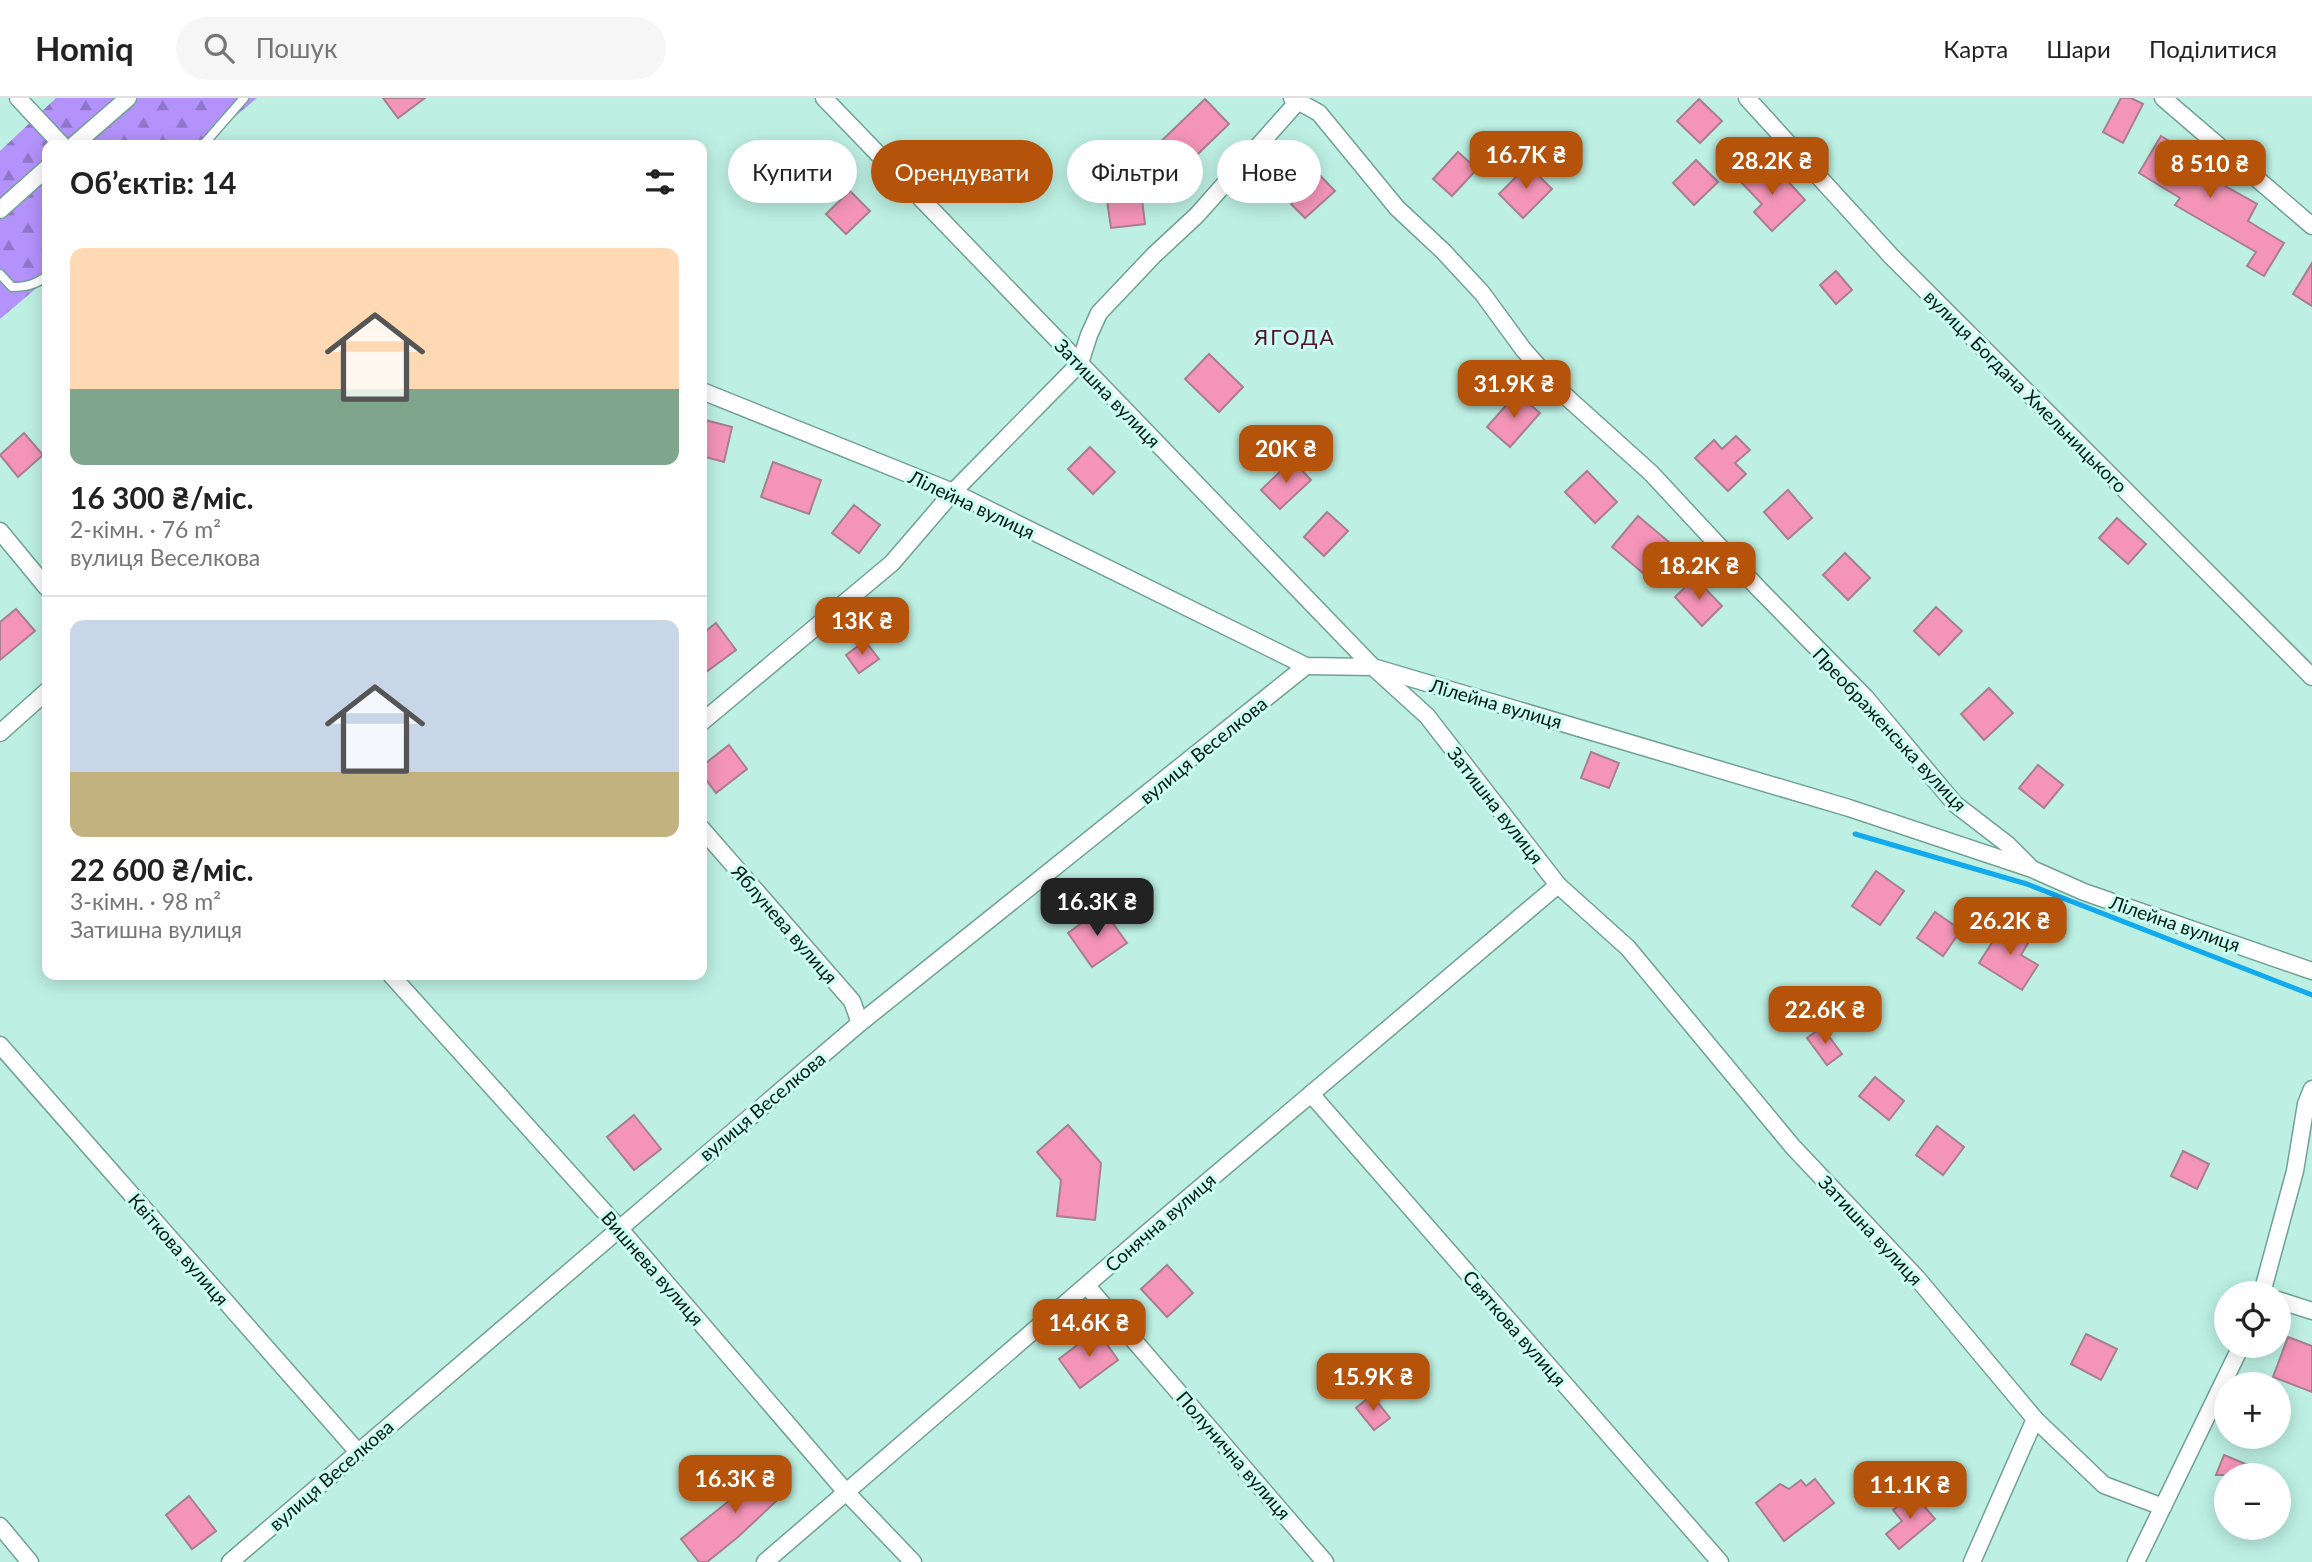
<!DOCTYPE html>
<html lang="uk">
<head>
<meta charset="utf-8">
<style>
  body { margin:0; font-family:Lato,sans-serif; background:#f6f6f6; color:#222; height:100vh; display:flex; flex-direction:column; font-size:26px; white-space:nowrap }
  * { box-sizing:border-box; margin:0 }
  p { font-size:23px; color:#767676 }
  .icon { flex:none; width:38px; height:38px; fill:none; stroke:currentColor; stroke-width:2; stroke-linecap:round; stroke-linejoin:round }
  .map { position:relative; flex:1; overflow:hidden }
  .panel { position:absolute; left:42px; top:42px; width:665px; height:840px; display:flex; flex-direction:column; background:#fff; border-radius:14px; box-shadow:0 4px 18px #0003 }
  .panel>* { flex:none }
  .banner { position:absolute; left:728px; top:42px; width:665px; height:63px; display:flex; gap:14px }
  .fabs { position:absolute; left:2214px; top:1183px; display:grid; gap:14px }
  .fabs a { display:grid; place-items:center; width:77px; height:77px; border-radius:50%; background:#fff; box-shadow:0 4px 18px #0003; font-size:35px }
  .price { position:absolute; translate:-50% -60px; padding:0 16px; border-radius:14px; background:#b45309; color:#fff; font-size:23px; line-height:46px; filter:drop-shadow(0 2px 4px #0008) }
  .price::after { content:''; position:absolute; left:50%; top:42px; width:21px; height:16px; margin-left:-10px; background:inherit; clip-path:polygon(0 0,100% 0,50% 100%) }
  .price.active { background:#222; color:#fff }
  ul { padding:0; list-style:none }
  li { display:grid; align-content:center; gap:14px; height:371px; padding:0 28px }
  li+li { border-top:2px solid #e0e0e0 }
  li span { display:grid; place-items:center; height:217px; border-radius:14px; color:#555 }
  li>.icon { margin-inline-start:auto }
  span .icon { width:126px; height:126px; fill:#fffc; stroke-width:1 }
  li b { font-size:30px }
  h2 { display:flex; justify-content:space-between; align-items:center; height:84px; padding:0 28px; font-size:30px }
  .pill { padding:0 24px; border-radius:32px; background:#fff; box-shadow:0 4px 18px #0003; font-size:24px; line-height:63px }
  .pill.active { background:#b45309; color:#fff }
  header { display:flex; align-items:center; gap:42px; box-sizing:border-box; height:98px; padding:0 35px; background:#fff; border-bottom:2px solid #e0e0e0 }
  header strong { font-size:33px }
  nav { display:flex; gap:38px; margin-inline-start:auto; font-size:24px }
  .search { width:490px; height:63px; background:#f6f6f6; display:flex; align-items:center; gap:18px; box-sizing:border-box; padding:0 24px; border-radius:38px; color:#767676; font-size:26px }
  .map>svg:first-child { display:block }
  .forest { fill:url(#forest-firs) }
  .lines { fill:none; stroke-linecap:round; stroke-linejoin:round }
  .stream { stroke:#11aaef; stroke-width:5 }
  .building { fill:#f495b7; stroke:#a97f8d; stroke-width:2 }
  .lane-casing { stroke:#70a195; stroke-width:11 }
  .street-casing { stroke:#70a195; stroke-width:19 }
  .lane { stroke:#fff; stroke-width:8 }
  .street { stroke:#fff; stroke-width:16 }
  .labels { text-anchor:middle; dominant-baseline:central; stroke-width:6; stroke-linejoin:round; paint-order:stroke }
  .street-label { font-size:19px; fill:#061a15; stroke:#cafef0 }
  .neighbourhood-label { font-size:21px; letter-spacing:2px; fill:#541230; stroke:#cafef0 }
</style>
</head>
<body>
<header>
<strong>Homiq</strong>
<div class="search"><svg class="icon" aria-label="search" viewBox="0 0 24 24"><circle cx="10" cy="10" r="6"/><path d="M15 15l6 6"/></svg>Пошук</div>
<nav><a>Карта</a><a>Шари</a><a>Поділитися</a></nav>
</header>
<div class="map">
<svg width="2312" height="1464" viewBox="0 0 2312 1464">
  <defs>
    <pattern id="forest-firs" width="22" height="20" patternUnits="userSpaceOnUse" patternTransform="scale(1.75)"><rect width="22" height="20" fill="#b392fb"/><path d="M5 1l3.5 6h-7zM16 11l3.5 6h-7z" fill="#9076ca"/></pattern>
  </defs>
  <rect width="100%" height="100%" fill="#bdf0e3"/>
  <path class="forest" d="M56 0H257L202 47H47V181L0 221V53Z"/>
  <g class="lines">
    <path class="stream" d="M1855 736 2027 786 2312 897"/>
  </g>
  <g class="building">
    <path d="M383 0H425L398 20Z"/>
    <path d="M2121 0H2131L2143 6 2123 45 2103 34Z"/>
    <path d="M1205 1 1229 26 1178 75 1154 50Z"/>
    <path d="M1699 1 1722 23 1700 45 1677 23Z"/>
    <path d="M2161 38 2223 76 2218 84 2257 106 2248 123 2284 145 2264 178 2247 168 2256 154 2175 107 2180 100 2139 75Z"/>
    <path d="M1458 54 1477 71 1452 98 1433 81Z"/>
    <path d="M1696 62 1718 84 1694 107 1673 85Z"/>
    <path d="M1758 66 1778 87 1785 80 1805 102 1772 133 1754 114 1762 106 1740 83Z"/>
    <path d="M1528 67 1552 91 1523 120 1499 96Z"/>
    <path d="M1312 69 1335 93 1305 120 1291 106 1308 91 1299 81Z"/>
    <path d="M1140 85 1145 126 1111 130 1105 89Z"/>
    <path d="M850 93 870 113 846 136 826 116Z"/>
    <path d="M2312 165V208L2293 196Z"/>
    <path d="M1836 173 1852 192 1836 206 1820 187Z"/>
    <path d="M1209 256 1243 289 1219 314 1185 281Z"/>
    <path d="M1517 295 1540 315 1510 349 1487 329Z"/>
    <path d="M705 322 732 329 724 364 702 358V337Z"/>
    <path d="M24 335 43 357 18 379 0 357Z"/>
    <path d="M1736 338 1750 352 1735 365 1746 376 1728 393 1695 360 1714 342 1722 351Z"/>
    <path d="M1090 349 1115 374 1093 396 1068 371Z"/>
    <path d="M1292 362 1311 382 1280 411 1261 392Z"/>
    <path d="M773 364 821 382 809 416 761 399Z"/>
    <path d="M1587 373 1617 404 1595 425 1565 394Z"/>
    <path d="M1788 392 1812 420 1788 441 1764 414Z"/>
    <path d="M854 407 880 427 859 455 832 435Z"/>
    <path d="M1327 414 1348 433 1324 458 1304 439Z"/>
    <path d="M1638 418 1669 444 1643 475 1612 449Z"/>
    <path d="M2117 420 2146 446 2128 466 2099 440Z"/>
    <path d="M1845 455 1870 480 1848 502 1823 477Z"/>
    <path d="M1695 480 1722 508 1702 528 1675 499Z"/>
    <path d="M1936 509 1962 533 1939 557 1914 533Z"/>
    <path d="M16 511 35 533 0 562V524Z"/>
    <path d="M716 525 736 552 702 577V536Z"/>
    <path d="M865 543 879 561 859 575 846 557Z"/>
    <path d="M1989 590 2013 615 1984 642 1961 616Z"/>
    <path d="M729 647 747 671 716 695 702 676V668Z"/>
    <path d="M1591 654 1619 665 1609 690 1581 680Z"/>
    <path d="M2038 667 2063 687 2044 710 2019 690Z"/>
    <path d="M1876 773 1904 793 1880 827 1852 808Z"/>
    <path d="M1102 810 1127 845 1092 869 1068 835Z"/>
    <path d="M1935 814 1961 832 1943 858 1917 840Z"/>
    <path d="M2005 824 2031 840 2021 857 2038 867 2022 892 1979 865Z"/>
    <path d="M1822 929 1842 956 1827 967 1807 940Z"/>
    <path d="M1875 979 1904 1003 1889 1022 1859 998Z"/>
    <path d="M634 1017 661 1051 634 1072 607 1039Z"/>
    <path d="M1068 1027 1101 1065 1095 1122 1057 1118 1061 1082 1037 1054Z"/>
    <path d="M1937 1028 1964 1049 1943 1077 1916 1057Z"/>
    <path d="M2183 1053 2209 1066 2197 1091 2171 1078Z"/>
    <path d="M1167 1167 1193 1195 1167 1219 1141 1191Z"/>
    <path d="M1097 1232 1118 1262 1080 1290 1059 1261Z"/>
    <path d="M2086 1236 2117 1251 2101 1282 2071 1266Z"/>
    <path d="M2288 1239 2312 1248V1294L2273 1279Z"/>
    <path d="M1372 1297 1390 1320 1374 1332 1356 1310Z"/>
    <path d="M2224 1357 2272 1377H2216Z"/>
    <path d="M764 1366 788 1392 738 1439 707 1464H699L681 1441 734 1399 731 1396Z"/>
    <path d="M1815 1381 1834 1405 1784 1443 1756 1405 1780 1386 1789 1391 1801 1382 1806 1388Z"/>
    <path d="M1913 1395 1935 1421 1899 1451 1886 1436 1902 1423 1893 1412Z"/>
    <path d="M189 1398 216 1433 192 1451 166 1417Z"/>
  </g>
  <g class="lines">
    <defs>
      <g id="lane">
        <path d="M203 47 244 0"/>
        <path d="M0 176 12 189C27 189 36 186 47 178"/>
      </g>
      <g id="street">
        <path d="M18 0 62 47"/>
        <path d="M824 0 1373 569 1427 618 1558 787 1628 850 1793 1049 1917 1180 2035 1321 2104 1387 2163 1409"/>
        <path d="M1292 0 1319 15 1397 110 1443 153 1482 195 1523 251 1560 293 1651 375 1759 491 1866 600 1955 706 2007 746 2029 768"/>
        <path d="M1747 0 1891 158 2312 579"/>
        <path d="M2163 0 2312 128"/>
        <path d="M74 47 128 0"/>
        <path d="M0 112 47 70"/>
        <path d="M702 293 953 394 1306 568 1373 569 1849 710 2032 771 2084 794 2312 873"/>
        <path d="M0 433 47 490"/>
        <path d="M702 624 892 465 953 394 1080 265 1089 237 1099 215 1154 157 1197 117 1301 0"/>
        <path d="M0 635 47 593"/>
        <path d="M702 731 852 903 860 925"/>
        <path d="M391 877 619 1130 846 1394 913 1464"/>
        <path d="M0 947 358 1354"/>
        <path d="M1311 996 1720 1464"/>
        <path d="M1087 1188 1325 1464"/>
        <path d="M2262 1195 2295 1073 2306 1006 2312 991"/>
        <path d="M2278 1202 2312 1213"/>
        <path d="M0 1428 30 1464"/>
        <path d="M230 1464 860 925 1306 568"/>
        <path d="M765 1464 1169 1116 1558 787"/>
        <path d="M1972 1464 2035 1321"/>
        <path d="M2136 1464 2241 1248"/>
      </g>
    </defs>
    <use href="#lane" class="lane-casing"/>
    <use href="#street" class="street-casing"/>
    <use href="#lane" class="lane"/>
    <use href="#street" class="street"/>
  </g>
  <g class="labels">
    <g class="street-label">
      <text transform="translate(2026 293) rotate(45)">вулиця Богдана Хмельницького</text>
      <text transform="translate(1108 295) rotate(46)">Затишна вулиця</text>
      <text transform="translate(972 406) rotate(25)">Лілейна вулиця</text>
      <text transform="translate(1496 605) rotate(16)">Лілейна вулиця</text>
      <text transform="translate(1890 631) rotate(47)">Преображенська вулиця</text>
      <text transform="translate(1203 652) rotate(-39)">вулиця Веселкова</text>
      <text transform="translate(1496 707) rotate(52)">Затишна вулиця</text>
      <text transform="translate(2175 825) rotate(19)">Лілейна вулиця</text>
      <text transform="translate(785 826) rotate(49)">Яблунева вулиця</text>
      <text transform="translate(762 1008) rotate(-40)">вулиця Веселкова</text>
      <text transform="translate(1160 1124) rotate(-41)">Сонячна вулиця</text>
      <text transform="translate(1871 1132) rotate(47)">Затишна вулиця</text>
      <text transform="translate(179 1151) rotate(49)">Квіткова вулиця</text>
      <text transform="translate(653 1170) rotate(49)">Вишнева вулиця</text>
      <text transform="translate(1515 1230) rotate(49)">Святкова вулиця</text>
      <text transform="translate(1234 1357) rotate(49)">Полунична вулиця</text>
      <text transform="translate(331 1377) rotate(-41)">вулиця Веселкова</text>
    </g>
    <g class="neighbourhood-label">
      <text x="1295" y="238">ЯГОДА</text>
    </g>
  </g>
</svg>
<div class="fabs">
<a><svg class="icon" aria-label="locate" viewBox="0 0 24 24"><circle cx="12" cy="12" r="6"/><path d="M12 2v4M12 18v4M2 12h4M18 12h4"/></svg></a>
<a>+</a>
<a>−</a>
</div>
<b class="price" style="left:1526px;top:93px">16.7K ₴</b>
<b class="price" style="left:1772px;top:99px">28.2K ₴</b>
<b class="price" style="left:2210px;top:102px">8 510 ₴</b>
<b class="price" style="left:1514px;top:322px">31.9K ₴</b>
<b class="price" style="left:1286px;top:387px">20K ₴</b>
<b class="price" style="left:1699px;top:504px">18.2K ₴</b>
<b class="price" style="left:862px;top:559px">13K ₴</b>
<b class="price active" style="left:1097px;top:840px">16.3K ₴</b>
<b class="price" style="left:2010px;top:859px">26.2K ₴</b>
<b class="price" style="left:1825px;top:948px">22.6K ₴</b>
<b class="price" style="left:1089px;top:1261px">14.6K ₴</b>
<b class="price" style="left:1373px;top:1315px">15.9K ₴</b>
<b class="price" style="left:735px;top:1417px">16.3K ₴</b>
<b class="price" style="left:1910px;top:1423px">11.1K ₴</b>
<div class="banner">
<a class="pill">Купити</a>
<a class="pill active">Орендувати</a>
<a class="pill">Фільтри</a>
<a class="pill">Нове</a>
</div>
<section class="panel">
<h2>Об’єктів: 14<svg class="icon" aria-label="filters" viewBox="0 0 24 24"><path d="M4 7h16M4 17h16"/><circle cx="9" cy="7" r="2"/><circle cx="15" cy="17" r="2"/></svg></h2>
<ul>
<li><span style="background:linear-gradient(#ffd9b3 65%,#7fa58c 0)"><svg class="icon" aria-label="home" viewBox="0 0 24 24"><path d="M3 11l9-7 9 7M6 9v11h12V9"/></svg></span><div><b>16 300 ₴/міс.</b><p>2-кімн. · 76 m²</p><p>вулиця Веселкова</p></div></li>
<li><span style="background:linear-gradient(#c9d6e8 70%,#c2b280 0)"><svg class="icon" aria-label="home" viewBox="0 0 24 24"><path d="M3 11l9-7 9 7M6 9v11h12V9"/></svg></span><div><b>22 600 ₴/міс.</b><p>3-кімн. · 98 m²</p><p>Затишна вулиця</p></div></li>
</ul>
</section>
</div>
</body>
</html>
